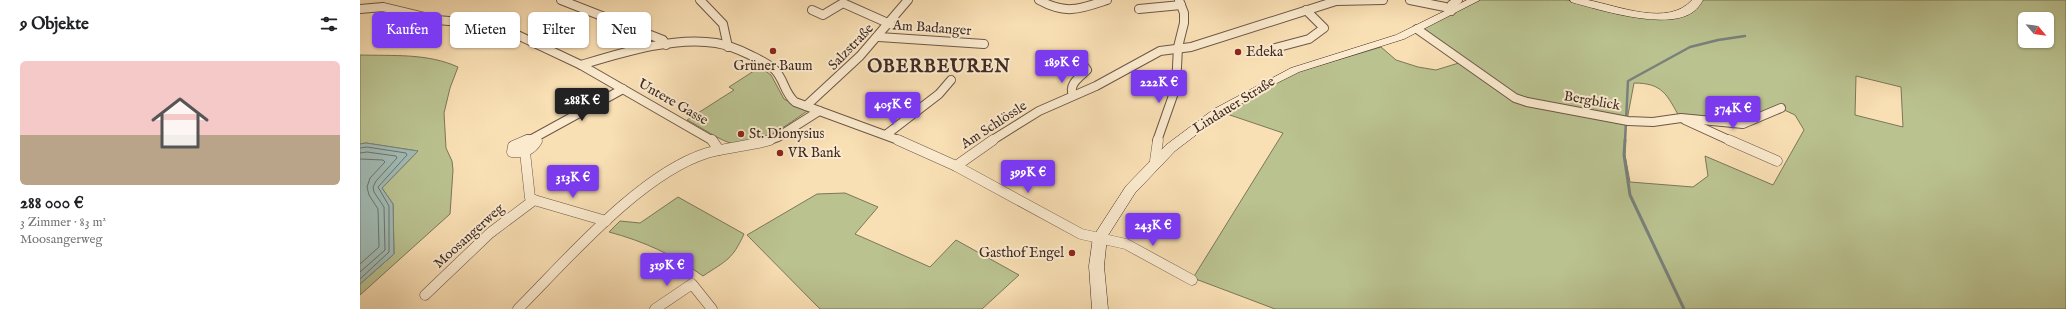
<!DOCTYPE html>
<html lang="de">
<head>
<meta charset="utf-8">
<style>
  body { margin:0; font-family:"IM FELL English",serif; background:#f2f2f2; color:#202124; height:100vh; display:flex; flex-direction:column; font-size:15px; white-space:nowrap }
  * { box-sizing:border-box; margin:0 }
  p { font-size:13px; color:#757577 }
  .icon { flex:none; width:22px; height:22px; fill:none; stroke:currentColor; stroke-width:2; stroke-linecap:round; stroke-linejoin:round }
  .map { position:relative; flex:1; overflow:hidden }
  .drawer { display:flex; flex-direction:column; background:#fff; width:360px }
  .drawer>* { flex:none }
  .banner { position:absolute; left:12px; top:12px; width:380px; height:36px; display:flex; gap:8px }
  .needle { width:26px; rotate:119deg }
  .controls { position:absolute; left:1658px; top:12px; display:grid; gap:8px }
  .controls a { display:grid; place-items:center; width:36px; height:36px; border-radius:6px; background:#fff; box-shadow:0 1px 3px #0004; font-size:20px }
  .price { position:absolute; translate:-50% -34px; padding:0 9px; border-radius:4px; background:#7c3aed; color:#fff; font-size:13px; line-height:26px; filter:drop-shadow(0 1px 2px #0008) }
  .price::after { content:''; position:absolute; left:50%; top:24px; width:12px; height:9px; margin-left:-6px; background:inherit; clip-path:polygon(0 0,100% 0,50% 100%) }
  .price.selected { background:#222; color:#fff }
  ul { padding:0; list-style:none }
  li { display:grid; align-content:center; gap:8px; height:212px; padding:0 20px }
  li span { display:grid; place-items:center; height:124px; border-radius:6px; color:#555 }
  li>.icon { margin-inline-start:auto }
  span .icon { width:72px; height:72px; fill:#fffc; stroke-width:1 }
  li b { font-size:17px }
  h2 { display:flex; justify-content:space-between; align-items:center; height:48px; padding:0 20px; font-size:17px }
  .chip { padding:0 14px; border-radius:6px; background:#fff; box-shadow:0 1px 3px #0004; font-size:14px; line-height:36px }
  .chip.selected { background:#7c3aed; color:#fff }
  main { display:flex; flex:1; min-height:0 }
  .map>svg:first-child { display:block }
  .green { fill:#bac290; stroke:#7c765a; fill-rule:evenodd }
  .water { fill:#a0bbb5; stroke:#79817b }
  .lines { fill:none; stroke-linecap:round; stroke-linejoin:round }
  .shore { stroke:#6f726c; stroke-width:1 }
  .stream-far1 { stroke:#79817b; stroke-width:2.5 }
  .stream { stroke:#79817b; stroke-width:3 }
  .street-far1-casing { stroke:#6d5747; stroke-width:10 }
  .street-casing { stroke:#6d5747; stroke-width:11 }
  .secondary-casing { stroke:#3e2a23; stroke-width:1 }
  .street-far1 { stroke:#fbeace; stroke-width:8 }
  .street { stroke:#fbeace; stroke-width:10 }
  .secondary { fill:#fbeace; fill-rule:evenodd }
  .poi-dot { fill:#8f2418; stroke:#fbeace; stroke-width:1.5 }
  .labels { text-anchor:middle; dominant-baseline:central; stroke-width:4; stroke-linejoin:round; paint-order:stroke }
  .street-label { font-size:14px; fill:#3e2a23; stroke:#fbeace }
  .poi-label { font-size:14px; fill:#3e2a23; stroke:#fbeace; text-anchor:start }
  .district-label { font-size:18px; font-weight:bold; letter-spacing:1px; fill:#3e2a23; stroke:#fbeace }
</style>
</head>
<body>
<main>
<section class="drawer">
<h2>9 Objekte<svg class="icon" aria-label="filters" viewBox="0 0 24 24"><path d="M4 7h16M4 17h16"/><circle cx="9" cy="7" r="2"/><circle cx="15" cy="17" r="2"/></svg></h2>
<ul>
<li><span style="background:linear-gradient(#f6c9c9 60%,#b9a48a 0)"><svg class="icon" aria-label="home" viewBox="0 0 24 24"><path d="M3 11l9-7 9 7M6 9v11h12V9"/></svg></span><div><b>288 000 €</b><p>3 Zimmer · 83 m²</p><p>Moosangerweg</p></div></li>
</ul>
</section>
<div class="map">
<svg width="1706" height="309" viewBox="0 0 1706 309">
  <rect width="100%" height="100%" fill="#f9dfb4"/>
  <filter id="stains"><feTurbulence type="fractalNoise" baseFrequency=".005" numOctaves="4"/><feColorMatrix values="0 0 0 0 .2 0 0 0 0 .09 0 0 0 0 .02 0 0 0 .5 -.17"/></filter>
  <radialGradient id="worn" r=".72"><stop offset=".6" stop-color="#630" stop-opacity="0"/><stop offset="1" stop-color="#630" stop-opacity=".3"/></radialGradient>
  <g class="green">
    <path d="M1120 0C1148 0 1177 0 1206 0 1235 2 1327 41 1342 0H1706V309H915L833 278 923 133 864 113 923 78 937 72 1021 47 1036 60 1058 67 1076 70 1102 62 1154 98 1166 103 1266 122 1265 155 1270 182 1333 187 1348 176 1345 156 1413 185 1444 130 1435 115 1420 108 1382 123 1320 118C1307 95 1303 83 1274 83L1267 120 1167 102 1156 97 1060 30ZM1665 19H1687V41H1665ZM1496 76 1541 87 1543 127 1495 115Z"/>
    <path d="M0 55C33 56 67 53 98 67L90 88 84 113 86 148 92 161 93 170 90 214 0 295V284L34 254 33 204 22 188 58 151 6 143 0 144Z"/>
    <path d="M400 67 411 75 424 99 447 111C430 123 397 148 374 144 362 142 339 126 327 120L374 90 369 87Z"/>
    <path d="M485 193 518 207 495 234 570 267 596 240 659 275 622 309H460L387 235 457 194Z"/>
    <path d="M318 197 384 234C372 260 367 260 343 276 314 255 283 241 249 232L260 221 280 223Z"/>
  </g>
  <path class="water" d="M6 143 58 151 22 188 33 204 34 254 0 284V144Z"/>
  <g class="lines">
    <g class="shore">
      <path d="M0 148 7 147 46 153 47 155 18 187 29 206V252L0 279"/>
      <path d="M0 153 7 152 36 156 37 158 16 181 13 187 14 192 24 207 25 250 0 272"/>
      <path d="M0 159 23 160 25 162 10 178 7 187 9 195 18 209 19 247 0 264"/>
    </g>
    <path class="stream-far1" d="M1265 141 1268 81 1330 47 1358 40 1385 36"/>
    <path class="stream" d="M1265 140 1264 155 1270 195 1324 309"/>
    <defs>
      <g id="street-far1">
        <path d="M201 0 303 40 306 45"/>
        <path d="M340 0 363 24 368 47"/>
        <path d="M679 0C706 15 720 9 747 0"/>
        <path d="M1050 0 1085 7 1091 11"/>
        <path d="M0 9 23 7 77 20 124 24 149 31 221 65 353 141"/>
        <path d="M779 9 821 5"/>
        <path d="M452 10 463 15 483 3 530 24"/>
        <path d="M1091 11V5L1098 0"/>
        <path d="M1057 29 1155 98 1167 102 1268 121 1293 122 1321 118 1383 124 1421 108"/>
        <path d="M519 37 624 44"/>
        <path d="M915 48 949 39 964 28 946 10"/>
        <path d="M712 63 724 66 727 70C720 77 708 84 713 95"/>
        <path d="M221 65C261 53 314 36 356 43 368 45 380 50 390 55 398 59 407 63 414 69 424 78 424 93 435 102L541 141"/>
        <path d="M446 106 500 56 548 0"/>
        <path d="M1325 120 1371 141"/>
        <path d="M527 134 579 94 591 80"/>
        <path d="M172 139 263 89"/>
        <path d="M164 141 168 139 175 141"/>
        <path d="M407 141 418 137 459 111"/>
        <path d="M631 141 679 111 736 86 800 51 831 47 976 1 1023 0"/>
        <path d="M797 141 816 87 818 47 824 23V13L819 0"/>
      </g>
      <g id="street">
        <path d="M167 140 153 146 152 152C163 153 171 151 177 141L171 140"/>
        <path d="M352 140 359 150"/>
        <path d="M538 140 596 166 721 234 766 244 832 280"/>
        <path d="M1369 140 1417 161"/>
        <path d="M795 161 798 140"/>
        <path d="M596 166 633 140"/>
        <path d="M174 200 246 221"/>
        <path d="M65 295 130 233 174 200 170 198 165 152"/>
        <path d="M158 309C207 260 280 174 347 153 368 147 390 146 410 140"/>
        <path d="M295 309 332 284 352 309"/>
      </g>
      <g id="secondary">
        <path d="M1107 0H1120L1044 39 939 72 913 85 862 115 815 151 775 193 747 237 744 266 748 309H732L729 266 733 237 766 186 806 145 854 109 931 68 1036 35Z"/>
        <path d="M1210 0C1216 0 1222 0 1228 0 1259 6 1308 27 1332 0H1343C1341 4 1337 9 1333 12 1307 31 1240 10 1211 2Z"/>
      </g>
    </defs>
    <use href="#street-far1" class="street-far1-casing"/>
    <use href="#street" class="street-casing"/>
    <use href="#secondary" class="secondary-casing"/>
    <use href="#street-far1" class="street-far1"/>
    <use href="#street" class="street"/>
    <use href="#secondary" class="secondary"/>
  </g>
  <g class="poi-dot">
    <circle cx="413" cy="51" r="4"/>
    <circle cx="878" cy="52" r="4"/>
    <circle cx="381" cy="134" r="4"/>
    <circle cx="420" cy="153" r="4"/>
    <circle cx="712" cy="253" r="4"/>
  </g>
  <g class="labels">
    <g class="street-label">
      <text transform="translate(572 28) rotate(4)">Am Badanger</text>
      <text transform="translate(491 47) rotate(-46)">Salzstraße</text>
      <text transform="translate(1232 101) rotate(10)">Bergblick</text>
      <text transform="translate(313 102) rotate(30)">Untere Gasse</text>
      <text transform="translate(874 105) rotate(-32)">Lindauer Straße</text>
      <text transform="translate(634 125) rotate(-33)">Am Schlössle</text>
      <text transform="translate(109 236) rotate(-42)">Moosangerweg</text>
    </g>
    <g class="poi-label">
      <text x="886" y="52">Edeka</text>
      <text x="413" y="66" text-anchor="middle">Grüner Baum</text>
      <text x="389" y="134">St. Dionysius</text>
      <text x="428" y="153">VR Bank</text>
      <text x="704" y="253" text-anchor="end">Gasthof Engel</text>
    </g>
    <g class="district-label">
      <text x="579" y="67">OBERBEUREN</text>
    </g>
  </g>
  <rect width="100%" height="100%" filter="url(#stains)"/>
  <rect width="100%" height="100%" fill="url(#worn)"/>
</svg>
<div class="controls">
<a><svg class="needle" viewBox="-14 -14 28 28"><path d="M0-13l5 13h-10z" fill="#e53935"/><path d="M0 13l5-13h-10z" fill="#757577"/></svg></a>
</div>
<b class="price" style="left:702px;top:84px">189K €</b>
<b class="price" style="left:799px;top:104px">222K €</b>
<b class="price selected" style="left:222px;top:122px">288K €</b>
<b class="price" style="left:533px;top:126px">405K €</b>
<b class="price" style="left:1373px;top:130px">374K €</b>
<b class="price" style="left:668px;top:194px">399K €</b>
<b class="price" style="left:213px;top:199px">313K €</b>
<b class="price" style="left:793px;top:247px">243K €</b>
<b class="price" style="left:307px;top:287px">319K €</b>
<div class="banner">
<a class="chip selected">Kaufen</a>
<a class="chip">Mieten</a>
<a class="chip">Filter</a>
<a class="chip">Neu</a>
</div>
</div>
</main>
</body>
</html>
